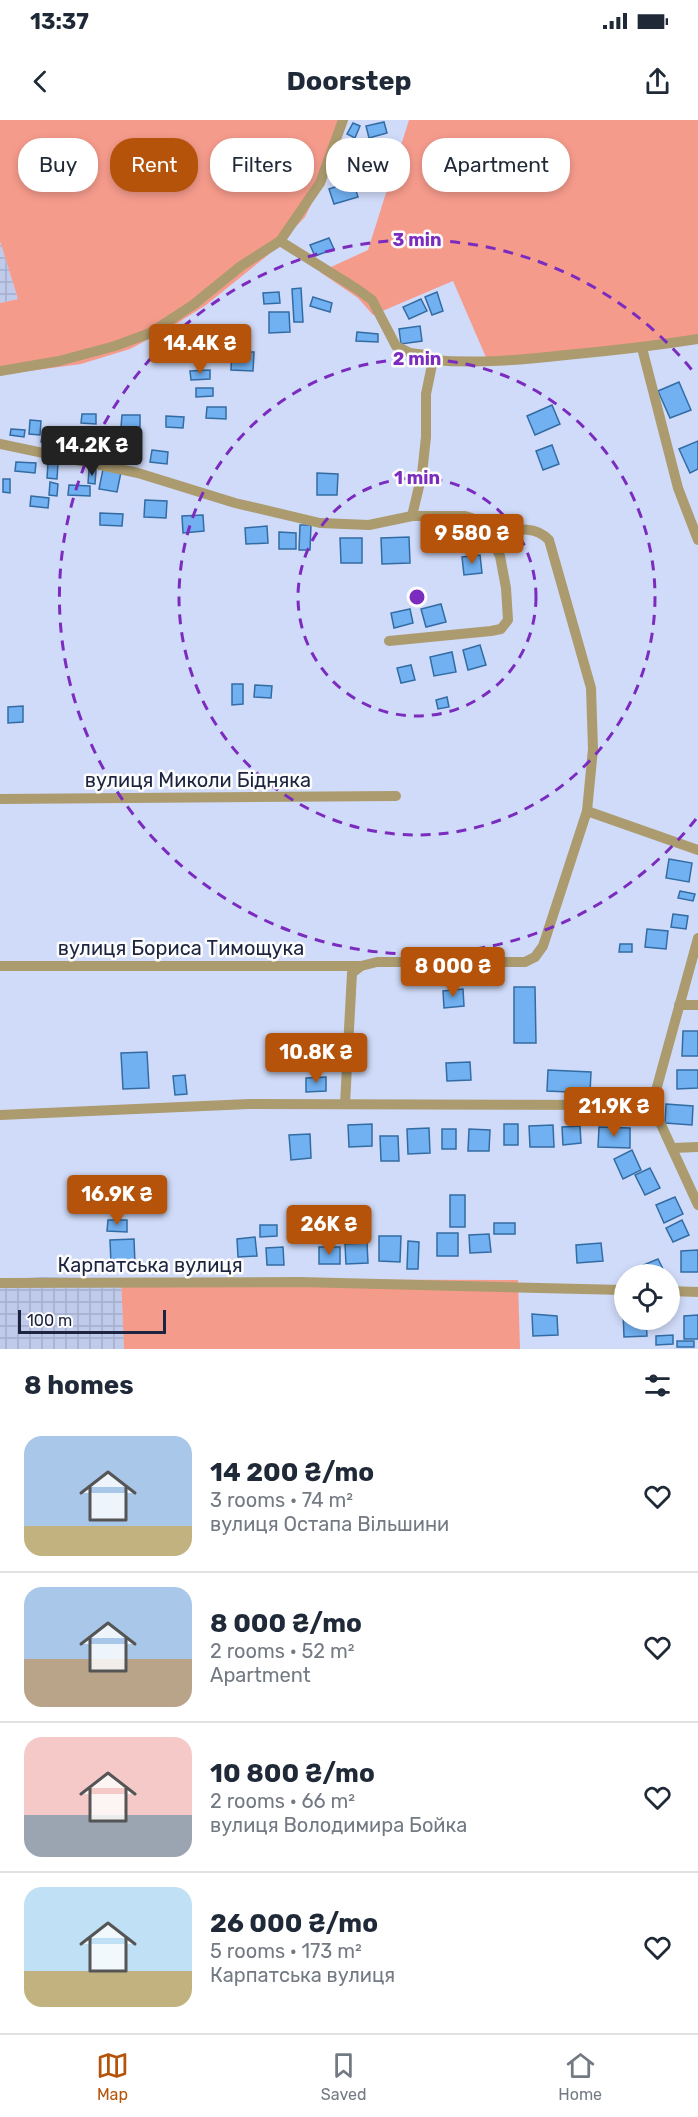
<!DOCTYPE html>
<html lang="en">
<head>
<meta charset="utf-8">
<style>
  body { margin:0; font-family:Rubik,sans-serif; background:#f6f6f7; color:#1f2937; height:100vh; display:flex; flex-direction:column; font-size:22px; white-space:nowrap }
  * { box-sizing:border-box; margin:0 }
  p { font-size:20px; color:#747a83 }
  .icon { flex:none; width:33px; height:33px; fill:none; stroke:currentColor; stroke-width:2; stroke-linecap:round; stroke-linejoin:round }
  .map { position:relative; height:1229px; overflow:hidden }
  .details { display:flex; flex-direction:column; background:#fff; flex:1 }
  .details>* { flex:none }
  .hud { position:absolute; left:18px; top:18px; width:663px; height:54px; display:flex; gap:12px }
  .fabs { position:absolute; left:614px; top:1144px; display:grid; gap:12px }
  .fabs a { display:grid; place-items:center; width:66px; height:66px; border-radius:50%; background:#fff; box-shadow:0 3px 9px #0003; font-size:30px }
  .scale { position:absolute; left:18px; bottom:15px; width:148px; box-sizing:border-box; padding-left:6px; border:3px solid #1c2440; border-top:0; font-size:16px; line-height:21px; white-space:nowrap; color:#1c2440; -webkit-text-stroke:4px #fcfcfc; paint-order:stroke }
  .price { position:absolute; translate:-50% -51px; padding:0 14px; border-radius:6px; background:#b45309; color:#fff; font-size:20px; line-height:39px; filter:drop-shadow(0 2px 3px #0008) }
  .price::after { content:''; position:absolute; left:50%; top:36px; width:18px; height:14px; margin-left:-9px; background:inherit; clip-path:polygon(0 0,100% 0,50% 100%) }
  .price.selected { background:#222; color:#fff }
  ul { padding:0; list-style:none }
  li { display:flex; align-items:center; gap:18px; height:150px; padding:0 24px }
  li+li { border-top:2px solid #e0e1e3 }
  li span { display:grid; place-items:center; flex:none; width:168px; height:120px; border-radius:18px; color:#555 }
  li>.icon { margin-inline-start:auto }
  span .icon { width:72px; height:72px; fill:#fffc; stroke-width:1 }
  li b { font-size:26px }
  h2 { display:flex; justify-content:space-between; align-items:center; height:72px; padding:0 24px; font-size:26px }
  .tag { padding:0 21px; border-radius:24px; background:#fff; box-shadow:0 3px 9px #0003; font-size:21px; line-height:54px }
  .tag.selected { background:#b45309; color:#fff }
  .status { display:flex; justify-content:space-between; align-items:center; height:42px; padding:0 30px; background:#fff; direction:ltr }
  .status svg { height:16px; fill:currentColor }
  header { display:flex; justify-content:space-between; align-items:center; height:78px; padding:0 24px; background:#fff; font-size:27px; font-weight:700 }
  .tabs { display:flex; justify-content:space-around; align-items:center; height:84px; border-top:2px solid #e0e1e3; background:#fff; font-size:16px; color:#747a83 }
  .tabs a { display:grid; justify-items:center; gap:3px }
  .tabs .selected { color:#b45309 }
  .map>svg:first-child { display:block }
  .industrial { fill:url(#industrial-grid) }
  .green { fill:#f59b8c }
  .building { fill:#71b0f1; stroke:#336ca3; stroke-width:1.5 }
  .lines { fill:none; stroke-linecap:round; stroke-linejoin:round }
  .street { stroke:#ac9b6e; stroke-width:10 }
  .ring { fill:none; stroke:#7b2cbf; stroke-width:3; stroke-dasharray:10 8 }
  .labels { text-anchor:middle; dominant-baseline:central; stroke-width:5; stroke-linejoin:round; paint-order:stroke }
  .street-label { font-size:20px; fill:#1c2440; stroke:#fcfcfc }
  .centre { fill:#7b2cbf; stroke:#fcfcfc; stroke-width:3 }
  .ring-label { font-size:18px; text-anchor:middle; font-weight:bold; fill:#7b2cbf; stroke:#fcfcfc; stroke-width:5; stroke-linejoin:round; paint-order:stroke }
</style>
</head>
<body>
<div class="status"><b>13:37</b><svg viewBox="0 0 49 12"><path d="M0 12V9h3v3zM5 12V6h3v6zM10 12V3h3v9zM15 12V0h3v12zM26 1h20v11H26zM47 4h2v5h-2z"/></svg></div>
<header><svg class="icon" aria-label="back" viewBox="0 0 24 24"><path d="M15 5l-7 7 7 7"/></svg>Doorstep<svg class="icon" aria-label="share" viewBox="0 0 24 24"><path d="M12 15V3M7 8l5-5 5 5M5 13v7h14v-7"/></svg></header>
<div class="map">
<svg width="698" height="1229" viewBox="0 0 698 1229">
  <defs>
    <pattern id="industrial-grid" width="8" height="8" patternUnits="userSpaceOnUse" patternTransform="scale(1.5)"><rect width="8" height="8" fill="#c0cbec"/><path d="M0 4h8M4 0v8" fill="none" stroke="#a4aecb"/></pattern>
  </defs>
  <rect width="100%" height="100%" fill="#d0dbf9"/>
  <g class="industrial">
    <path d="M0 121 18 179 0 183Z"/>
    <path d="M41 1157 121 1159 124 1229H0V1160Z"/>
  </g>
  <g class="green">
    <path d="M0 0H343L336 33 305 97 268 135 206 185 168 209 130 229 81 244 0 255V183L18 179 0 121Z"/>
    <path d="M409 0H698V221L488 242 453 161 373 195 358 178 320 152 368 130Z"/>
    <path d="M121 1159 518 1160 520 1229H124Z"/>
  </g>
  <g class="building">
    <path d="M384 2 387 13 369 18 366 6Z"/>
    <path d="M353 3 360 6 355 18 347 14Z"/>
    <path d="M365 30 371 49 345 56 339 37Z"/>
    <path d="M386 32 390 45 382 48 378 35Z"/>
    <path d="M353 61 358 77 334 84 329 69Z"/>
    <path d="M329 118 334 129 315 136 310 125Z"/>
    <path d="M301 168 303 202H294L292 169Z"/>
    <path d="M279 172 280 183 264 184 263 173Z"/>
    <path d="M437 172 443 191 432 195 425 177Z"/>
    <path d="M313 177 332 183 330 192 310 186Z"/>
    <path d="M421 179 427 191 409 199 403 187Z"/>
    <path d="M269 192H289L290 212 269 213Z"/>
    <path d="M420 206 422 221 401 224 399 209Z"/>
    <path d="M357 212 378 214V222L356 221Z"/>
    <path d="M232 232H254L253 251 231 250Z"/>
    <path d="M210 250V259L191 260 190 251Z"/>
    <path d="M679 262 691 290 670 298 658 271Z"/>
    <path d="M196 268H213V276L196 277Z"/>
    <path d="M552 285 560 304 535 315 527 296Z"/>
    <path d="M207 287H226V299L206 298Z"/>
    <path d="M82 294H96V304L81 303Z"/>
    <path d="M122 295H140V307H121Z"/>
    <path d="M166 296 184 297 183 308 166 307Z"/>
    <path d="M30 300 41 301 40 315 29 314Z"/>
    <path d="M11 309 25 310 24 317 10 315Z"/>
    <path d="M43 311 60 314 58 325 41 322Z"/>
    <path d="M77 317 99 318V327L76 326Z"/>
    <path d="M105 318 129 321 127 332 104 329Z"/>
    <path d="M698 321V349L690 353 679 329Z"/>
    <path d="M552 325 559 344 543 350 536 331Z"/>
    <path d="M152 330 168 332 167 344 150 342Z"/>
    <path d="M16 342 36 343 35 353 15 351Z"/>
    <path d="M48 342 58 343 57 359 47 358Z"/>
    <path d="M103 349 121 352 117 372 99 369Z"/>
    <path d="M89 350H96L95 364 88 363Z"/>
    <path d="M317 353 338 354 337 375H317Z"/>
    <path d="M3 359H10V373L3 372Z"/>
    <path d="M50 362 58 364 57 376 49 375Z"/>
    <path d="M69 365 90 366V376L68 375Z"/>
    <path d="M31 376 49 378 48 388 30 386Z"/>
    <path d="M145 380 167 381 166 398 144 397Z"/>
    <path d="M100 393 123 394 122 406 100 405Z"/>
    <path d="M203 395 204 411 183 413 182 396Z"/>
    <path d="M300 405H311L310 430H299Z"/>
    <path d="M267 406 268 423 246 424 245 408Z"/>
    <path d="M279 412 296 413V429H279Z"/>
    <path d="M409 417 410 443 382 444 381 418Z"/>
    <path d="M340 418H362V443H341Z"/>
    <path d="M480 435 482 453 464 455 462 437Z"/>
    <path d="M441 484 446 502 426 507 421 489Z"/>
    <path d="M410 489 413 503 394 508 391 493Z"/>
    <path d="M480 525 486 545 468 550 463 530Z"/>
    <path d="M452 532 456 552 434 556 430 537Z"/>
    <path d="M411 545 415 560 401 563 397 548Z"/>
    <path d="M232 564H243V584L232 585Z"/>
    <path d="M255 565 272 566 271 578 254 577Z"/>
    <path d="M447 577 449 587 438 589 436 580Z"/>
    <path d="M23 586V602L8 603V587Z"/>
    <path d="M669 739 692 743 689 762 666 758Z"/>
    <path d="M680 771 695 774 693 781 678 778Z"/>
    <path d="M673 794 688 796 686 809 671 807Z"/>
    <path d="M647 809 668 811 666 829 645 827Z"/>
    <path d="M620 824H632V832H619Z"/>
    <path d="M514 867H535L536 923H514Z"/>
    <path d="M463 869 464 886 444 888 443 871Z"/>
    <path d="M683 911H698V936H682Z"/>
    <path d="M147 932 149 968 123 969 121 933Z"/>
    <path d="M470 942 471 960 447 961 446 943Z"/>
    <path d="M548 950 591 952 590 973 547 971Z"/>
    <path d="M677 950H698V968L677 969Z"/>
    <path d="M185 955 187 974 175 975 173 956Z"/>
    <path d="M326 957V971L306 972V958Z"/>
    <path d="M666 984 693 986 692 1005 665 1003Z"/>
    <path d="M372 1004V1026L349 1027 348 1005Z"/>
    <rect x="504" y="1004" width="14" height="21"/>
    <path d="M553 1005 554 1027H530L529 1006Z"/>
    <path d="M580 1006 581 1023 563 1025 562 1007Z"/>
    <path d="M599 1007 630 1008V1028L598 1027Z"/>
    <path d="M429 1008 430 1033 408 1034 407 1009Z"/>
    <rect x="442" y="1009" width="14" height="20"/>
    <path d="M469 1009 490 1010 489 1031H468Z"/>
    <path d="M310 1014 311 1038 291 1040 289 1015Z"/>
    <path d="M380 1016H398L399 1041H381Z"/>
    <path d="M632 1030 641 1050 623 1059 614 1039Z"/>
    <path d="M650 1048 660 1068 645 1075 635 1055Z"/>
    <rect x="450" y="1075" width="15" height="32"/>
    <path d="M675 1077 683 1094 664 1103 656 1085Z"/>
    <path d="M108 1100H127V1112L107 1111Z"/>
    <path d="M682 1100 689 1115 673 1122 666 1108Z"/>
    <rect x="494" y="1103" width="21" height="11"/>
    <path d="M260 1105H277V1116L260 1117Z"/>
    <path d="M341 1105V1116H323L322 1106Z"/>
    <rect x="437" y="1113" width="21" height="23"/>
    <path d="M489 1114 491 1132 470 1133 469 1115Z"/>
    <path d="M379 1116H401L400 1142 379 1141Z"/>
    <path d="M255 1117 257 1136 238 1137 237 1119Z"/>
    <path d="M134 1119 135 1144H111L110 1120Z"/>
    <path d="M408 1121 419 1122 418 1149H407Z"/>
    <path d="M367 1123 368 1143 346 1144 345 1124Z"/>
    <path d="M601 1123 603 1141 577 1143 576 1125Z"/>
    <path d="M283 1127 284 1145H267L266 1128Z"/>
    <rect x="319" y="1127" width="21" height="17"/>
    <path d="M698 1130V1152H681V1131Z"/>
    <path d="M658 1139 663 1149 655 1153 652 1152 651 1155H635L634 1149Z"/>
    <path d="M623 1191 624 1200H646L647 1216 624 1217Z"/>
    <path d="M532 1194 557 1196 558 1215 533 1216Z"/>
    <path d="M698 1195V1219H684V1196Z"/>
    <path d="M673 1215V1224L656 1225V1216Z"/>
    <rect x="677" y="1221" width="17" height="6"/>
  </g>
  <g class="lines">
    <g class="street">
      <path d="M280 121 357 169 372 180 396 226 410 233 425 235 433 240"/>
      <path d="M642 228 678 368 698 420"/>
      <path d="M433 240C477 244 521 240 566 235 610 231 654 226 698 219"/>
      <path d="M0 251 59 241 115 226 150 213 193 185 241 146 280 121 320 63 343 0"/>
      <path d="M0 324 138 353 235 383 320 403 369 405 412 396H465L481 401 490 416 500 436 506 468 508 500 501 509 491 511 389 521"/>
      <path d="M412 396 422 354 426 317V274L433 240"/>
      <path d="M0 679 396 676"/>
      <path d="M587 691 698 730"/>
      <path d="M698 818 652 985 698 1085"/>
      <path d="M0 846H361"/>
      <path d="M679 885H698"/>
      <path d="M345 984 352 853 361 846 377 842H525L535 837 543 826 587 691 593 629 591 568 549 420C532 402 512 412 490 416"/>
      <path d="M0 995 249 984 652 985"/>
      <path d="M672 1028 698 1027"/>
      <path d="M0 1163 299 1162 624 1170"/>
      <path d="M669 1171 698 1172"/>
    </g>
  </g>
  <g class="ring">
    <circle cx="417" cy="477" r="119"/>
    <circle cx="417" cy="477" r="238"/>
    <path d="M696 699A357 357 0 1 1 696 255"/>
  </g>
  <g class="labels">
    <g class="street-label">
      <text x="198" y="660">вулиця Миколи Бідняка</text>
      <text x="181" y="828">вулиця Бориса Тимощука</text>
      <text x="150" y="1145">Карпатська вулиця</text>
    </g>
  </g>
  <circle cx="417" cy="477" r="9" class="centre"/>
  <g class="ring-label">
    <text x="417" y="126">3 min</text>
    <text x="417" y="245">2 min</text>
    <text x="417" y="364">1 min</text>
  </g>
</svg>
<div class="fabs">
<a><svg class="icon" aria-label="locate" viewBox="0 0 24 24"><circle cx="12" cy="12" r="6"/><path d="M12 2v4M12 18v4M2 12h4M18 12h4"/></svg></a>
</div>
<div class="scale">100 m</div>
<b class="price" style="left:200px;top:255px">14.4K ₴</b>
<b class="price selected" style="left:92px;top:357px">14.2K ₴</b>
<b class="price" style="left:472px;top:445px">9 580 ₴</b>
<b class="price" style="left:453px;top:878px">8 000 ₴</b>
<b class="price" style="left:316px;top:964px">10.8K ₴</b>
<b class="price" style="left:614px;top:1018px">21.9K ₴</b>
<b class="price" style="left:117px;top:1106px">16.9K ₴</b>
<b class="price" style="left:329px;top:1136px">26K ₴</b>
<div class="hud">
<a class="tag">Buy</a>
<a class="tag selected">Rent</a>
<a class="tag">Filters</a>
<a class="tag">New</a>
<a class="tag">Apartment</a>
</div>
</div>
<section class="details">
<h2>8 homes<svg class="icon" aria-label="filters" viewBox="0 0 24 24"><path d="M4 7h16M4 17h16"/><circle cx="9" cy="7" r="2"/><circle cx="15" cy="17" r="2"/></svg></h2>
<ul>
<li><span style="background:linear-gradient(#a9c7e8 75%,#c2b280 0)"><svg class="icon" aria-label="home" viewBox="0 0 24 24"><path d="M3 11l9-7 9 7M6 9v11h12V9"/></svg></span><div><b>14 200 ₴/mo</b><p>3 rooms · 74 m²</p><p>вулиця Остапа Вільшини</p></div><svg class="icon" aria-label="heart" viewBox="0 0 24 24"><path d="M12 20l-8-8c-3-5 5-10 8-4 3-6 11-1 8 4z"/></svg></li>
<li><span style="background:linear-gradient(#a9c7e8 60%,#b9a48a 0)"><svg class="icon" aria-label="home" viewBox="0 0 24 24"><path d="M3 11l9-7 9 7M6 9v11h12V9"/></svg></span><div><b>8 000 ₴/mo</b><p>2 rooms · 52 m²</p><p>Apartment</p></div><svg class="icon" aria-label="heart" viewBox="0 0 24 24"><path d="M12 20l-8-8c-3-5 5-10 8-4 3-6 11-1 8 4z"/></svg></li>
<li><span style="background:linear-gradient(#f6c9c9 65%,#9aa5b1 0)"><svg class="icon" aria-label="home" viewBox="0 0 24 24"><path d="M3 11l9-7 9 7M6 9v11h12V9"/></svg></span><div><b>10 800 ₴/mo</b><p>2 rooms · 66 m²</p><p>вулиця Володимира Бойка</p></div><svg class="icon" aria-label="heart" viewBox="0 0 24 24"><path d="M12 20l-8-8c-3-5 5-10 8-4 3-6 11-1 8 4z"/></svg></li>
<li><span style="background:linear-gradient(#bfe0f5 70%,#c2b280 0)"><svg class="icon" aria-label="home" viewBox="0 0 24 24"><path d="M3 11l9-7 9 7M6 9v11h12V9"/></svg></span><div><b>26 000 ₴/mo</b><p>5 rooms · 173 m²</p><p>Карпатська вулиця</p></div><svg class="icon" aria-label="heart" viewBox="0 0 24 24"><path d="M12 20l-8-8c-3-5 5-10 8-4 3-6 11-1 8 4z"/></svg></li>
</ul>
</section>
<nav class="tabs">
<a class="selected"><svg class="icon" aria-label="map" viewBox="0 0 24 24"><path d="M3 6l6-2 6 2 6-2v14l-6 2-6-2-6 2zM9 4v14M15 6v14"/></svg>Map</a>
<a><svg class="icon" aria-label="saved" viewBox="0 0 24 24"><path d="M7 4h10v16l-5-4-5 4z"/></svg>Saved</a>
<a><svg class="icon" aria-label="home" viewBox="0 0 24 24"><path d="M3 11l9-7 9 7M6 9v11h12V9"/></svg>Home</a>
</nav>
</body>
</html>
